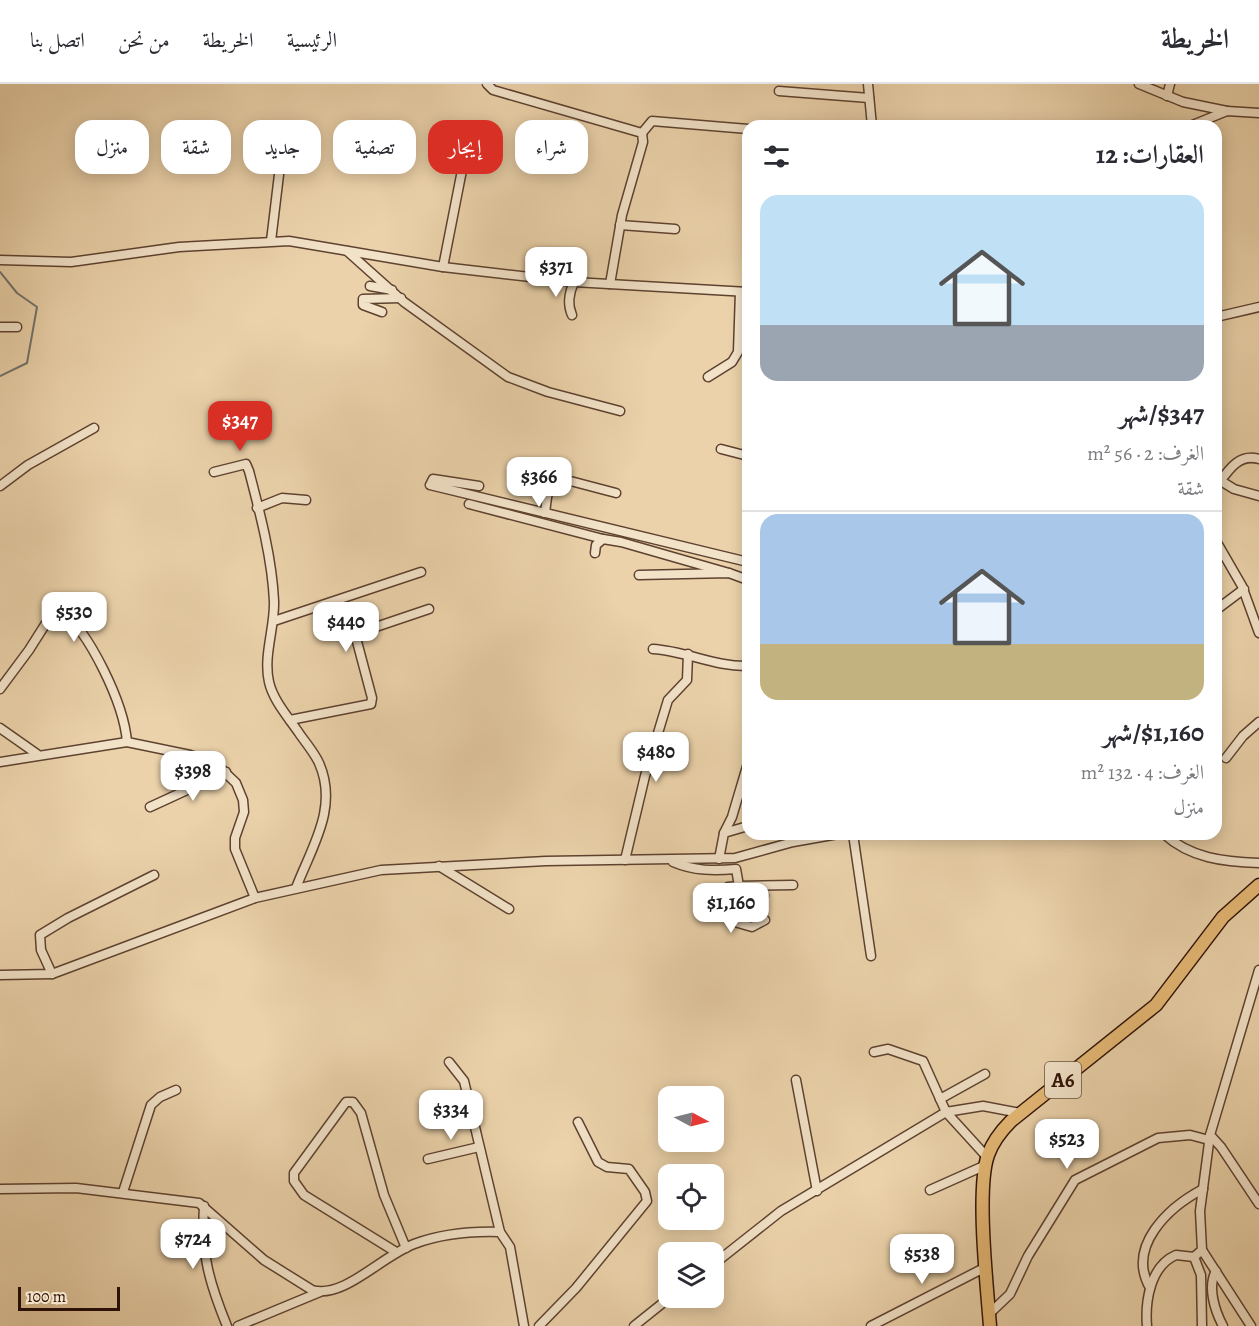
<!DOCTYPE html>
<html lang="ar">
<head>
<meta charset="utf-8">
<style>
  body { margin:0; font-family:Alegreya,Amiri,serif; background:#f2f2f3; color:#2b2b33; direction:rtl; height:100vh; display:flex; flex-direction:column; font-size:22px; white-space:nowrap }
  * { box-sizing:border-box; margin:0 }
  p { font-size:20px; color:#7c7c81 }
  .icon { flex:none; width:33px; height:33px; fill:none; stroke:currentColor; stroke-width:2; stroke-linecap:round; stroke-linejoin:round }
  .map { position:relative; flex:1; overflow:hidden; direction:ltr }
  .details { position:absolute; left:742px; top:36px; width:480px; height:720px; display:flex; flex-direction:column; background:#fff; border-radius:18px; box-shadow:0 3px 15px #0003; direction:rtl }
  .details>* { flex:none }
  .top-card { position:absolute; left:18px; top:36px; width:570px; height:54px; direction:rtl; display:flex; gap:12px }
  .needle { width:39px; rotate:97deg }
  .controls { position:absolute; left:658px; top:1002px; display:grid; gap:12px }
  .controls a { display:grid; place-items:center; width:66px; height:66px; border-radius:12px; background:#fff; box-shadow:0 3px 15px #0003; font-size:30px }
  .scale { position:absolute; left:18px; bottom:15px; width:102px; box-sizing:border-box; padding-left:6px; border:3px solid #2f1207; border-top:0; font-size:16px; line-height:21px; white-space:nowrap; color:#2f1207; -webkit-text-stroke:4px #f2e2c8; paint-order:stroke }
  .price { position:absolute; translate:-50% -51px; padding:0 14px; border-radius:12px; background:#fff; color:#222; font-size:20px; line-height:39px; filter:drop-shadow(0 2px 3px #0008) }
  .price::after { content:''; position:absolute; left:50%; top:36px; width:18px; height:14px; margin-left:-9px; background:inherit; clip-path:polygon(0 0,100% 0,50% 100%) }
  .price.on { background:#d93025; color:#fff }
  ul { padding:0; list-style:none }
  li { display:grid; align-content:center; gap:12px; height:318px; padding:0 18px }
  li+li { border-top:2px solid #e1e1e2 }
  li span { display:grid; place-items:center; height:186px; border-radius:18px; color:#555 }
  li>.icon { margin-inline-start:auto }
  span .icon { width:108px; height:108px; fill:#fffc; stroke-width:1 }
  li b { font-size:26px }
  h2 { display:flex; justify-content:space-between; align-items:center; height:72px; padding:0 18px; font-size:26px }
  .tag { padding:0 21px; border-radius:18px; background:#fff; box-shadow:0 3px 15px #0003; font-size:21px; line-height:54px }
  .tag.on { background:#d93025; color:#fff }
  header { display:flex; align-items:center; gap:36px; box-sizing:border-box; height:84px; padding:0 30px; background:#fff; border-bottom:2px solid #e1e1e2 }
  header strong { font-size:28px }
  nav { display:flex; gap:33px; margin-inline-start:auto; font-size:21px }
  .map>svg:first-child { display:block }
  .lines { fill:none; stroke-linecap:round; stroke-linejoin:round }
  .stream { stroke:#71746f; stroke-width:2 }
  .minor-casing { stroke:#5e4230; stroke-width:11 }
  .highway-casing { stroke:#2f1207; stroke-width:15 }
  .minor { stroke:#f2e2c8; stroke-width:8 }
  .highway { stroke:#e6b975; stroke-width:12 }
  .labels { text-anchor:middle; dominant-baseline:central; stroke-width:4.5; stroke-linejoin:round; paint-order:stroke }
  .shield { fill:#f2e2c8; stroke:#6a5041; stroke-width:1.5 }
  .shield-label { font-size:21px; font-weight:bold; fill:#2f1207 }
</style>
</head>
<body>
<header>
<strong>الخريطة</strong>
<nav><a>الرئيسية</a><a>الخريطة</a><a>من نحن</a><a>اتصل بنا</a></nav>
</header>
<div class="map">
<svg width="1259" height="1242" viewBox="0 0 1259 1242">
  <rect width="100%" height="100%" fill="#ebd2aa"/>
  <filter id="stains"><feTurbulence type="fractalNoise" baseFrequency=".00333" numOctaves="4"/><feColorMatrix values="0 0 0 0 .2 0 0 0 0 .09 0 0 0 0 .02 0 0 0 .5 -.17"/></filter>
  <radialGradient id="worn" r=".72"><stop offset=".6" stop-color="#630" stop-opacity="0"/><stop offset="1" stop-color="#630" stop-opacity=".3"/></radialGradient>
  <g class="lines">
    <path class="stream" d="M0 188 17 209 37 223 27 279 0 292"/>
    <defs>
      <g id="minor">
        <path d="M487 0 493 6 642 49 643 58 622 131 610 200"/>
        <path d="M868 0 872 42"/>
        <path d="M1139 0 1183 18 1227 27"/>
        <path d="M779 7 869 14"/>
        <path d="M1167 12 1170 0"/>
        <path d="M1190 42 1227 27 1259 29"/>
        <path d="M642 49 652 37 748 45"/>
        <path d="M620 141 675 145"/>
        <path d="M271 157 281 74"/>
        <path d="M347 167 404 218 508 293 548 308 620 327"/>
        <path d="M0 176 71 178 179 163 289 157 443 183 574 198 748 208"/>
        <path d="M443 183 465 71 474 54"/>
        <path d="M370 202 392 206"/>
        <path d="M382 228 363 221V215L401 214"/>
        <path d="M572 231C567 220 569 209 574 198"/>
        <path d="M1216 233 1259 223"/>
        <path d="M0 243H17"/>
        <path d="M708 293 732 278 738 268 740 208"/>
        <path d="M721 365 748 372"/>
        <path d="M214 388 246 380 249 387C260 429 272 474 274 517 275 543 263 572 269 598 273 616 288 633 299 649 305 658 314 668 319 679 339 724 311 764 296 804"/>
        <path d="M1221 397 1234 405 1259 412"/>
        <path d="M0 402 28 381 94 344"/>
        <path d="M479 402 433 395 430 401 748 478"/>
        <path d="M1216 403C1228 387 1238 369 1259 375"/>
        <path d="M469 420 603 455"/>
        <path d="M257 424 282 414 306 416"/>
        <path d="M545 429C547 416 546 401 559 394L616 409"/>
        <path d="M1216 457 1242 502 1259 549"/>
        <path d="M595 469 596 461 603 455 621 458 729 489"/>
        <path d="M639 491 729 489 748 496"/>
        <path d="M1216 526 1244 505"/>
        <path d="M274 537 421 488"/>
        <path d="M653 565C686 567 715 583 748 582"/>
        <path d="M0 605 29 566 55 525 59 524C90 548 124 620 127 658"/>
        <path d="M290 636 371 620 372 614 355 550 429 525"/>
        <path d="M0 644 37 670"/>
        <path d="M1226 674 1243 652 1259 638"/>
        <path d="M0 678 127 658 190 671 215 679 236 699 243 716 244 728 235 754V765L255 814"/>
        <path d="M150 723 226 688"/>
        <path d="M724 749 732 733 748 679"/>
        <path d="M853 750 871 872"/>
        <path d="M1164 750C1190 774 1224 778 1259 779"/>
        <path d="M719 775 724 749 748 742"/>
        <path d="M625 776 645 692 668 616 687 596 688 570"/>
        <path d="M673 778C694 787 714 787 736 785L739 802 793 801"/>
        <path d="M439 782 509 825"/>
        <path d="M739 802 728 803 722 810 731 813 764 811"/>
        <path d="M722 810 726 822 738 839 752 843 765 836"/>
        <path d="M52 890 41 866 40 851 68 834 154 791"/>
        <path d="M0 891 52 890 255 814 381 786 546 777 735 774 793 758 838 750"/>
        <path d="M874 968 888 965 923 977 946 1028 983 1022 1020 1029"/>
        <path d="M449 978 464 997 500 1148"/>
        <path d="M796 996 817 1107"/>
        <path d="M940 1015 985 990"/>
        <path d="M1210 1051 1221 1063 1259 1120"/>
        <path d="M428 1075 479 1063"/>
        <path d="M0 1105 76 1104 199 1119 264 1176 312 1206C344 1215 380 1173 414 1160 441 1150 470 1147 500 1148L510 1163 524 1242"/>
        <path d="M930 1106 986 1081"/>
        <path d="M123 1108 151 1021 160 1013 176 1006"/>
        <path d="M204 1122C201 1170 209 1198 227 1242"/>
        <path d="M1202 1166 1251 1242"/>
        <path d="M396 1168 304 1111 294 1097V1089L346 1018H353L361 1029 384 1111 406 1164"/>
        <path d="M1194 1173 1201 1191 1202 1242"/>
        <path d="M714 1180 781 1127 946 1028 987 1073"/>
        <path d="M1216 1187C1207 1203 1215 1227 1223 1242"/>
        <path d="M1150 1204C1126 1162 1169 1123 1203 1105"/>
        <path d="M989 1230 1010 1210 1028 1172 1075 1096 1158 1054 1190 1051 1209 1056"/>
        <path d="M238 1242 320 1208"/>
        <path d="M539 1242 576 1204 647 1117 645 1108 629 1085 607 1083 598 1078 578 1038"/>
        <path d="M634 1242 669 1214"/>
        <path d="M871 1242 986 1183"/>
        <path d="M1147 1242C1145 1218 1150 1182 1176 1171L1194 1173 1202 1166 1200 1127 1210 1051 1259 886"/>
      </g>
      <path id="highway" d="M990 1242C987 1202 976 1105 988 1071 993 1057 1001 1047 1011 1037L1156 921 1223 833 1259 801"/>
    </defs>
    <use href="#minor" class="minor-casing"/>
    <use href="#highway" class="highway-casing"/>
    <use href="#minor" class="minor"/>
    <use href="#highway" class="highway"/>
  </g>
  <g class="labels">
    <rect class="shield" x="1045" y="978" width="36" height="36" rx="4.5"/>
    <g class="shield-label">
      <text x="1063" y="996">A6</text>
    </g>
  </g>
  <rect width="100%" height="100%" filter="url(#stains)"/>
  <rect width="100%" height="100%" fill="url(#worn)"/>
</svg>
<div class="controls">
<a><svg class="needle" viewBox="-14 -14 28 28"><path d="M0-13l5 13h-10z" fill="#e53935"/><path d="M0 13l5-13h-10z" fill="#7c7c81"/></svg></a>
<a><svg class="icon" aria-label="locate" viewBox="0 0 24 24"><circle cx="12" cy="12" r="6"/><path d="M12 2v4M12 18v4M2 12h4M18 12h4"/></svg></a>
<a><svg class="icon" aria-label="layers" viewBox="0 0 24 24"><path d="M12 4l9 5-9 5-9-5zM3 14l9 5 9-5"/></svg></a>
</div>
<div class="scale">100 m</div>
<b class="price" style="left:556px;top:214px">$371</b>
<b class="price on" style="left:240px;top:368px">$347</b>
<b class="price" style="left:539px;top:424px">$366</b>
<b class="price" style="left:74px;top:559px">$530</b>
<b class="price" style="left:346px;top:569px">$440</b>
<b class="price" style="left:656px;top:699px">$480</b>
<b class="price" style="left:193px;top:718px">$398</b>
<b class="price" style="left:731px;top:850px">$1,160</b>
<b class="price" style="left:451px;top:1057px">$334</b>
<b class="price" style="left:1067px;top:1086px">$523</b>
<b class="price" style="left:193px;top:1186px">$724</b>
<b class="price" style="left:922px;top:1201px">$538</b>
<div class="top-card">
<a class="tag">شراء</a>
<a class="tag on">إيجار</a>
<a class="tag">تصفية</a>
<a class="tag">جديد</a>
<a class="tag">شقة</a>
<a class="tag">منزل</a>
</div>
<section class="details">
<h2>العقارات: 12<svg class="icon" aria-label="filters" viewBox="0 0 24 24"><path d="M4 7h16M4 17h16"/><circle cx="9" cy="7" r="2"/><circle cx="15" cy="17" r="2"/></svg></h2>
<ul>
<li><span style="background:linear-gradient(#bfe0f5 70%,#9aa5b1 0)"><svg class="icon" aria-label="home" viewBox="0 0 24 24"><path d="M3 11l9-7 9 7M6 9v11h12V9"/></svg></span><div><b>$347/شهر</b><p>الغرف: 2 · 56 m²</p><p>شقة</p></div></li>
<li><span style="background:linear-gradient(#a9c7e8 70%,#c2b280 0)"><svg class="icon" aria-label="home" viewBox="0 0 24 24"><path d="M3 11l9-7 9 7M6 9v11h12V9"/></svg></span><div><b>$1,160/شهر</b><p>الغرف: 4 · 132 m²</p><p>منزل</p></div></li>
</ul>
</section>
</div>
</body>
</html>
